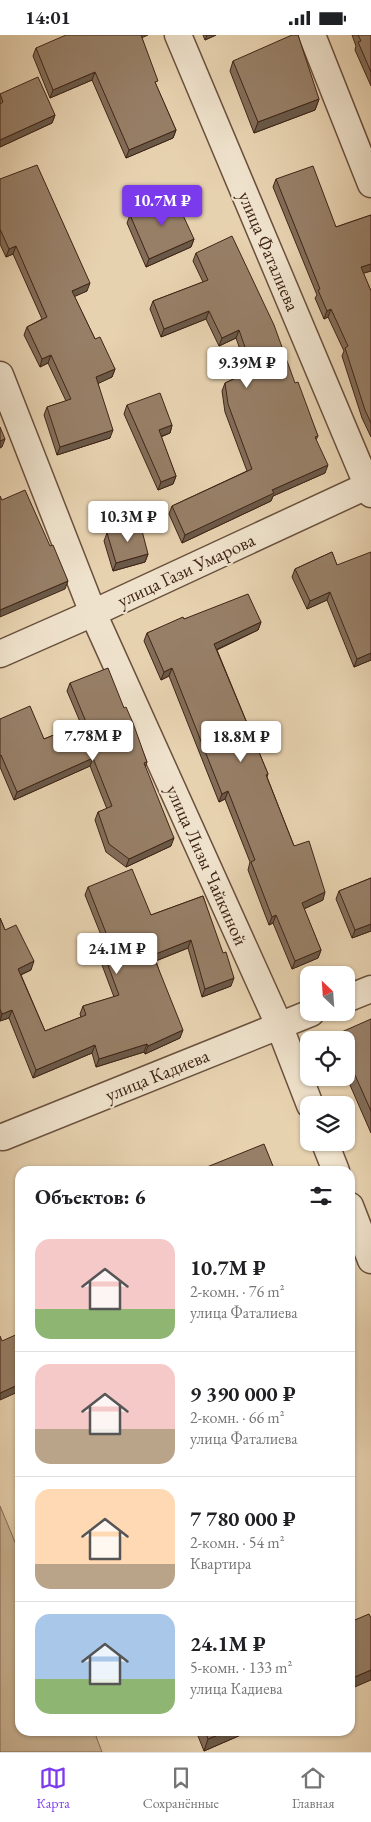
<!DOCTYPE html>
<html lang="ru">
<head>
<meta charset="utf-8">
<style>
  body { margin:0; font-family:"EB Garamond",serif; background:#f6f6f6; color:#202124; height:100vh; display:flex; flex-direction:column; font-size:19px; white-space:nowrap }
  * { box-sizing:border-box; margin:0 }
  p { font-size:16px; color:#757577 }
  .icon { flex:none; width:28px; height:28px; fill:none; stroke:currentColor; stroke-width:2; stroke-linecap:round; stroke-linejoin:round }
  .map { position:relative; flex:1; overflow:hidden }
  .sheet { position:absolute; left:15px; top:1131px; width:340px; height:570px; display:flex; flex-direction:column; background:#fff; border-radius:15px; box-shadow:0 1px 4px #0004 }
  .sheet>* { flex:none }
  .needle { width:32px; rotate:335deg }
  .buttons { position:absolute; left:300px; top:931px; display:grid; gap:10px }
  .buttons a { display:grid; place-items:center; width:55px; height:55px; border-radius:10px; background:#fff; box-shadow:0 1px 4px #0004; font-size:25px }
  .price { position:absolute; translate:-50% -42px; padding:0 11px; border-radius:5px; background:#fff; color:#222; font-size:16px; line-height:32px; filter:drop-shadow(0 1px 2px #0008) }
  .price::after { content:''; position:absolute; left:50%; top:30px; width:15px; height:11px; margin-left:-8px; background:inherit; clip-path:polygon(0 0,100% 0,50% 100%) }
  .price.selected { background:#7c3aed; color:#fff }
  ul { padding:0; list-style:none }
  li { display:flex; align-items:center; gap:15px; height:125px; padding:0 20px }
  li+li { border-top:1px solid #e0e0e0 }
  li span { display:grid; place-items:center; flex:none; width:140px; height:100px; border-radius:15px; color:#555 }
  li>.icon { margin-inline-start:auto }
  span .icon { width:60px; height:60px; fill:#fffc; stroke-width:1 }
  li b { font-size:21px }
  h2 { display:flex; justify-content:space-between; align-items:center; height:60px; padding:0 20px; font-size:21px }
  .status { display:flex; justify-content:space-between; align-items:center; height:35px; padding:0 25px; background:#fff; direction:ltr }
  .status svg { height:14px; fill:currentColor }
  .dock { display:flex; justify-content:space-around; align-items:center; height:70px; border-top:1px solid #e0e0e0; background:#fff; font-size:14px; color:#757577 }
  .dock a { display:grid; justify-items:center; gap:2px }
  .dock .selected { color:#7c3aed }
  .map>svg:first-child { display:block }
  .green { fill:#cbb596; stroke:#866d56 }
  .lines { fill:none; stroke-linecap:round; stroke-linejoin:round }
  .minor-casing { stroke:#6a503d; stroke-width:29 }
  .minor { stroke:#efe2cc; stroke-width:26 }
  .wall { fill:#826d59; stroke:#402517 }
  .shaded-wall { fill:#6a5948; stroke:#402517 }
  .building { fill:#977f67; stroke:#402517 }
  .labels { text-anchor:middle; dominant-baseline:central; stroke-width:4.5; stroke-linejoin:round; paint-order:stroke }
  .street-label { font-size:19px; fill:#402517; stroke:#efe2cc }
</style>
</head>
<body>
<div class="status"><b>14:01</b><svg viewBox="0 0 49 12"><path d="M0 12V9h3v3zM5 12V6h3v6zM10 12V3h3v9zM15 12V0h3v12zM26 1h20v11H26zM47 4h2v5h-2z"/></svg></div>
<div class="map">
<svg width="371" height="1717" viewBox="0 0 371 1717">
  <rect width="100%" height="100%" fill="#e7d2b0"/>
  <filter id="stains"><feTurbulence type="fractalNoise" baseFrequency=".004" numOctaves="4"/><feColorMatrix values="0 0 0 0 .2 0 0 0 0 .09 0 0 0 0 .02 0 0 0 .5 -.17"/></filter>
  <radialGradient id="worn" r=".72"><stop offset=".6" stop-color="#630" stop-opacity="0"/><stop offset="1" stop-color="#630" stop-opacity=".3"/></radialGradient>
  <path class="green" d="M0 1471 20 1519V1696H94L102 1717H0Z"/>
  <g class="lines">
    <defs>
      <g id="minor">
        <path d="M178 0 371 459"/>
        <path d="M312 0 371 149"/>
        <path d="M0 340 93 578 279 990 310 1070"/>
        <path d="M0 619 93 578 371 449"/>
        <path d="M346 964 371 954"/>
        <path d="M3 1102 311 978"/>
        <path d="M325 1108 336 1136"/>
        <path d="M350 1171 371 1225"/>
      </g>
    </defs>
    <use href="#minor" class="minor-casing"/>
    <use href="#minor" class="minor"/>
  </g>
  <g class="wall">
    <path d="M203 0H216L205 5Z"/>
    <path d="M352 0H371V51L355 15 356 11Z"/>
    <path d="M142 3 156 50 176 95 173 103 126 123 92 45 50 63 33 21 36 13Z"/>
    <path d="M233 26 319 64 315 75 254 98 230 36Z"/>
    <path d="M0 59 55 80 52 88 0 112Z"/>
    <path d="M0 144 87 256 74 261 95 304 115 334 112 342 98 348 110 403 57 420 44 380 47 372 66 366 48 328 40 332 24 300 27 292 42 284 13 219 6 222 0 209Z"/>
    <path d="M276 144 336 192 371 180V236L363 238 371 256V402L362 383 342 321 344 316 328 282 324 284 315 263 317 260 273 152Z"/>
    <path d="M130 180 194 204 191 212 146 232 127 188Z"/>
    <path d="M196 218 295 348 318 401 316 405 325 438 273 461 271 466 182 508 169 479 172 471 247 436 225 377 222 356 225 348 248 337 236 303 219 311 206 284 161 302 150 274 153 266 203 247 193 226Z"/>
    <path d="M127 370 172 390 170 398 161 402 176 441 173 449 158 455 124 379Z"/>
    <path d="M107 498 148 519 145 527 113 536 104 506Z"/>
    <path d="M332 517 371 625 354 632 327 565 307 574 292 542 295 534Z"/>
    <path d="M184 584 261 587 258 595 217 615 268 739 267 742 294 811 323 865 304 874 321 915 318 923 292 934 273 888 269 890 248 835 250 827 225 764 219 767 169 641 161 645 144 606 147 598Z"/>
    <path d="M70 648 124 673 147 727 145 733 171 811 126 832 106 817 95 785 98 777 107 774 90 731 14 765 0 732V684L44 704 81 689 67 656Z"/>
    <path d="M371 843V896L352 903 336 864 339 856Z"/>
    <path d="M88 852 151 880 203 861 231 951 202 962 188 913 156 926 180 1003 145 1019 144 1017 96 1032 92 1018 33 1043 9 983 0 986V883L5 895 31 935 21 940 45 996 81 982 80 979 83 971 114 962 96 914 99 906 103 905 85 860Z"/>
    <path d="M371 984V1098L346 1041V1005Z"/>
    <path d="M337 999 340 1005H335Z"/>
    <path d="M196 1696H250L204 1716Z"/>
  </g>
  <g class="shaded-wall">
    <path d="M139 0H148L137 5Z"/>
    <path d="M207 0H216L205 5Z"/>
    <path d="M95 37 92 45 50 63 53 55Z"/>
    <path d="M319 64 315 75 254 98 258 87Z"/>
    <path d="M55 80 52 88 0 112V105Z"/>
    <path d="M176 95 173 103 126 123 129 115Z"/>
    <path d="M194 204 191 212 146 232 149 224Z"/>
    <path d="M16 211 13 219 6 222 9 214Z"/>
    <path d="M371 229V236L358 240 361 232Z"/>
    <path d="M90 248 87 256 69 264 72 256Z"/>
    <path d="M331 274 328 282 324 284 327 276Z"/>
    <path d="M209 276 206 284 161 302 164 294Z"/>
    <path d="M239 295 236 303 219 311 222 303Z"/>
    <path d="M51 320 48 328 40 332 42 324Z"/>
    <path d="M115 334 112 342 93 351 96 342Z"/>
    <path d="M172 390 170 398 156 403 159 395Z"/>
    <path d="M113 395 110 403 57 420 60 412Z"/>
    <path d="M5 404 2 412 0 413V406Z"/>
    <path d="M328 430 325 438 273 461 271 466 182 508 185 500 272 455Z"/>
    <path d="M176 441 173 449 158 455 161 447Z"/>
    <path d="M148 519 145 527 113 536 116 528Z"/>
    <path d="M68 546 65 554 0 582V575Z"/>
    <path d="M330 557 327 565 307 574 310 566Z"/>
    <path d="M261 587 258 595 211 617 214 609Z"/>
    <path d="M371 618V625L354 632 357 624Z"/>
    <path d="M172 633 169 641 161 645 164 637Z"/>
    <path d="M93 723 90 731 14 765 17 757Z"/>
    <path d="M228 756 225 764 219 767 222 759Z"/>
    <path d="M174 803 171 811 126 832 129 824Z"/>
    <path d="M325 857 323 865 299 876 302 868Z"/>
    <path d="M276 880 273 888 269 890 272 882Z"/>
    <path d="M371 889V896L352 903 355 895Z"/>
    <path d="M191 905 188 913 150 928 153 920Z"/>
    <path d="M321 915 318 923 292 934 295 926Z"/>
    <path d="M34 926 31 935 15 942 18 934Z"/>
    <path d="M234 943 231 951 202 962 205 954Z"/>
    <path d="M12 975 9 983 0 986 2 979Z"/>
    <path d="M183 995 180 1003 145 1019 148 1011Z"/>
    <path d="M147 1009 144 1017 96 1032 99 1024Z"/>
    <path d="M95 1010 92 1018 33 1043 36 1035Z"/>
    <path d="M20 1349V1356L0 1365V1358Z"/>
    <path d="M371 1635V1645L350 1654V1644Z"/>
    <path d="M228 1696H250L204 1716 208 1704Z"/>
  </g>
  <g class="building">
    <path d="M66 0H141L158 46 155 47 176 95 129 115 95 37 53 55 36 13Z"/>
    <path d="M292 0H298L319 64 258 87 233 26Z"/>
    <path d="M358 0H371V37L358 7 361 6Z"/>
    <path d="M38 42 55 80 0 105V69L3 67 0 59Z"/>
    <path d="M37 130 90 248 72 256 95 304 100 302 115 334 96 342 113 395 60 412 47 372 71 364 51 320 42 324 27 292 47 282 16 211 9 214 0 194V144Z"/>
    <path d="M313 131 336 192 371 180V229L361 232 371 256V388L365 375 345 313 348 311 331 274 327 276 318 255 320 254 276 144Z"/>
    <path d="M174 161 194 204 149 224 130 180Z"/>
    <path d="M232 201 274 290 295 348 298 347 318 401 315 402 328 430 272 455 274 458 185 500 172 471 252 434 228 369 225 348 253 335 239 295 222 303 209 276 164 294 153 266 208 245 196 218Z"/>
    <path d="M160 358 172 390 159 395 176 441 161 447 127 370Z"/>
    <path d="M0 392 5 404 0 406Z"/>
    <path d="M25 455 50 511 53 510 68 546 0 575V461L2 465Z"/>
    <path d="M140 488 148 519 116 528 107 498Z"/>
    <path d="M332 517 337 530 371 517V618L357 624 330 557 310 566 295 534Z"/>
    <path d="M248 559 261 587 214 609 268 739 266 740 294 811 309 806 325 857 302 868 321 915 295 926 276 880 272 882 251 827 255 825 228 756 222 759 172 633 164 637 147 598 183 582 184 584Z"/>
    <path d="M108 633 124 673 126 672 133 688 147 727 144 728 174 803 129 824 109 809 98 777 112 771 93 723 17 757 1 720 0 721V684L30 671 44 704 86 687 70 648Z"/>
    <path d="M132 834 151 880 203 861 223 918 226 917 234 943 205 954 191 905 153 920 183 995 148 1011 147 1009 99 1024 95 1010 36 1035 12 975 2 979 0 974V883L5 895 16 890 34 926 18 934 45 996 86 980 83 971 119 960 99 906 108 903 88 852Z"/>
    <path d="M371 843V889L355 895 339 856Z"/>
    <path d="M371 984V1076L346 1020V1005H340L337 999Z"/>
    <path d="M264 1109 275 1136H197Z"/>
    <path d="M20 1298V1349L0 1358V1301L2 1306Z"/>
    <path d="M369 1579 371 1583V1635L350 1644V1587Z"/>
    <path d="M205 1696H228L208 1704Z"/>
  </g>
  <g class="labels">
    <g class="street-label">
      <text transform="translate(269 216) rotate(67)">улица Фаталиева</text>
      <text transform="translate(186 535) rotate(-25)">улица Гази Умарова</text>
      <text transform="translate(207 830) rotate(66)">улица Лизы Чайкиной</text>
      <text transform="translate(157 1040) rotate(-22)">улица Кадиева</text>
    </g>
  </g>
  <rect width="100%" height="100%" filter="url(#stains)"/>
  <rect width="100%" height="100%" fill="url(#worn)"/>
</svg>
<div class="buttons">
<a><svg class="needle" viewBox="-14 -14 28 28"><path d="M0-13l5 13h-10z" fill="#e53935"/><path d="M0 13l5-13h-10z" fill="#757577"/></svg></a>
<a><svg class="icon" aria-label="locate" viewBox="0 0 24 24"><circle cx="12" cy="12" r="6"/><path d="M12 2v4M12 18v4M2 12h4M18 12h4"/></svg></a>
<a><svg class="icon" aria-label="layers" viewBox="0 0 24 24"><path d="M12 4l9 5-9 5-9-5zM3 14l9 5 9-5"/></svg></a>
</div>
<b class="price selected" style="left:162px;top:192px">10.7M ₽</b>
<b class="price" style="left:247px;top:354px">9.39M ₽</b>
<b class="price" style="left:128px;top:508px">10.3M ₽</b>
<b class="price" style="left:93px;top:727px">7.78M ₽</b>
<b class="price" style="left:241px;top:728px">18.8M ₽</b>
<b class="price" style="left:117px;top:940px">24.1M ₽</b>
<section class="sheet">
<h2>Объектов: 6<svg class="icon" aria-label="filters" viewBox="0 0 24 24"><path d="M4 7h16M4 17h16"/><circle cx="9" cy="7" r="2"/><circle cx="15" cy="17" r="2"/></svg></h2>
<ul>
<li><span style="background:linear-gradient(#f6c9c9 70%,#8fb573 0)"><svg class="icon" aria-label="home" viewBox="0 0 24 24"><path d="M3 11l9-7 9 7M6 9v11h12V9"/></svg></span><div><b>10.7M ₽</b><p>2-комн. · 76 m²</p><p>улица Фаталиева</p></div></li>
<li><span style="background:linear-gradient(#f6c9c9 65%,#b9a48a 0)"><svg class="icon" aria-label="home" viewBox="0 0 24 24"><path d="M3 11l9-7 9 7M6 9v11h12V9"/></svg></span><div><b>9 390 000 ₽</b><p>2-комн. · 66 m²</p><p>улица Фаталиева</p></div></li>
<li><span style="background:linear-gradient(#ffd9b3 75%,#b9a48a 0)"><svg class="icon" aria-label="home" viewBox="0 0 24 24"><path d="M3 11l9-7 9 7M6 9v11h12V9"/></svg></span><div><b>7 780 000 ₽</b><p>2-комн. · 54 m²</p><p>Квартира</p></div></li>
<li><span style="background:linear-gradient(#a9c7e8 65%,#8fb573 0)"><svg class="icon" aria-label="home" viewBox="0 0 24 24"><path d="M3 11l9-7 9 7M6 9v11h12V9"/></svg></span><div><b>24.1M ₽</b><p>5-комн. · 133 m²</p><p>улица Кадиева</p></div></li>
</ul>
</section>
</div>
<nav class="dock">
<a class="selected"><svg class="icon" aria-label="map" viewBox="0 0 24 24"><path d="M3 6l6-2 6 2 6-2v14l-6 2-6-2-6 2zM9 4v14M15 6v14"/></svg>Карта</a>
<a><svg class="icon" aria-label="saved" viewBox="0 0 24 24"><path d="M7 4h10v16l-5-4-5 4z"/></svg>Сохранённые</a>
<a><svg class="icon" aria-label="home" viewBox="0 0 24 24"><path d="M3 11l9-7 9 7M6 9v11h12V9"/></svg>Главная</a>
</nav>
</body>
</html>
